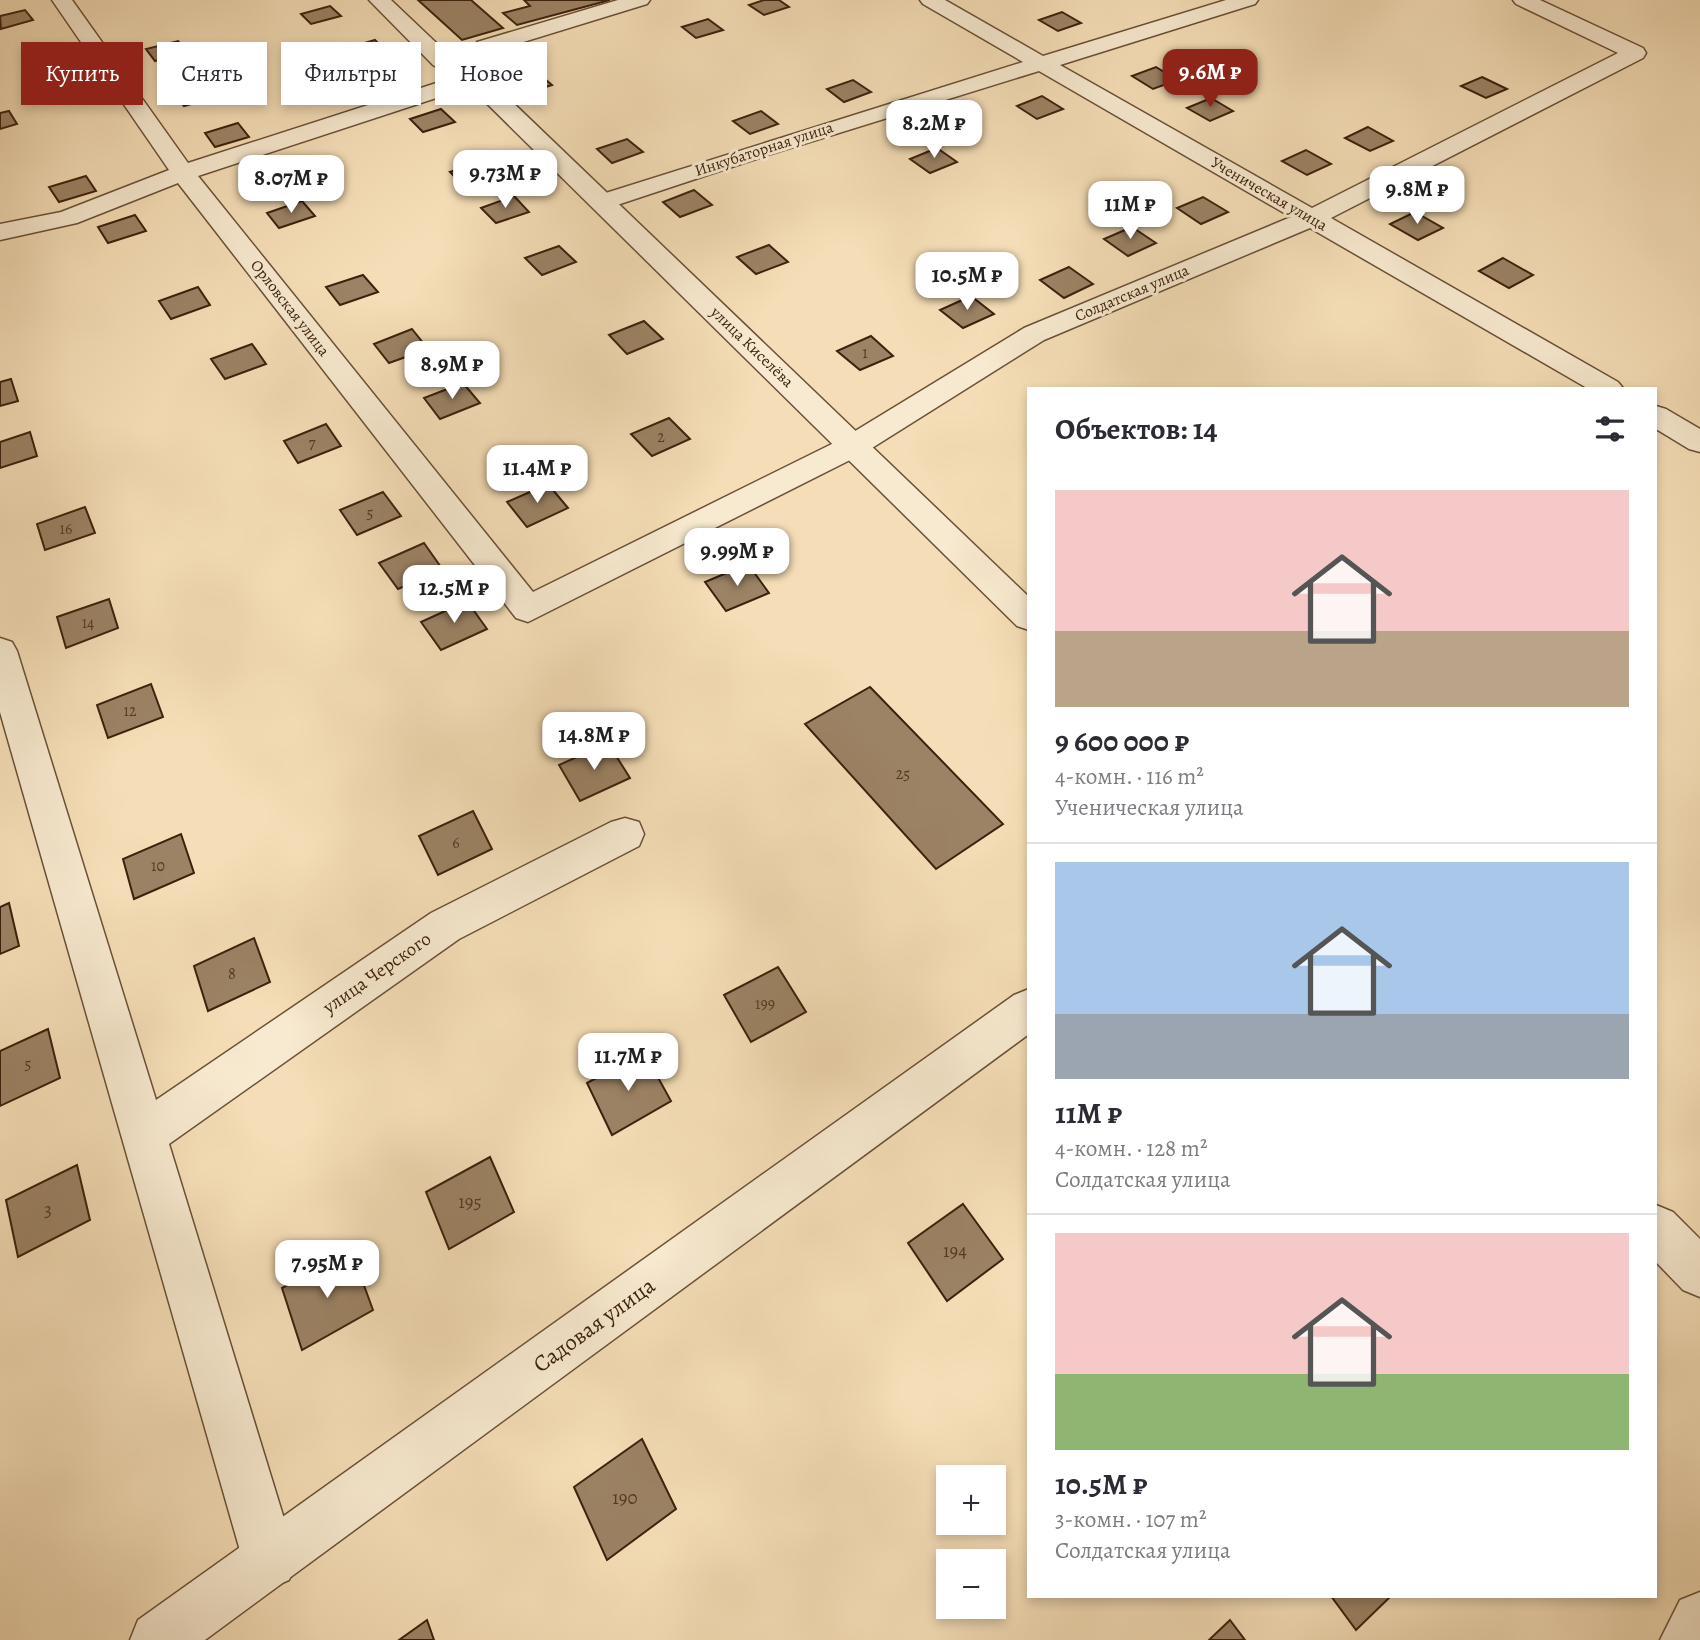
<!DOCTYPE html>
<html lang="ru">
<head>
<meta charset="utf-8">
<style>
  body { margin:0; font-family:Alegreya,serif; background:#f7f7f7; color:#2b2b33; height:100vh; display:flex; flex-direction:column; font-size:26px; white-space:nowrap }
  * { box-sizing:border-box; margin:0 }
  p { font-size:23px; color:#7c7c81 }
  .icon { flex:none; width:38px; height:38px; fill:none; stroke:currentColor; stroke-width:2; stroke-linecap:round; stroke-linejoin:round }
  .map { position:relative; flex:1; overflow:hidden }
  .details { position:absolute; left:1027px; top:387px; width:630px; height:1211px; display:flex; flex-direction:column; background:#fff; border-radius:0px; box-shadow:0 4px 10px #0003 }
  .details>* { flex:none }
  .guide { position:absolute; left:21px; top:42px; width:665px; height:63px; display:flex; gap:14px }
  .buttons { position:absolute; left:936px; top:1465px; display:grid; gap:14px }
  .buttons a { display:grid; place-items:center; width:70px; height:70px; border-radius:0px; background:#fff; box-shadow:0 4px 10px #0003; font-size:35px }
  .price { position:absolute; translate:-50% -60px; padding:0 16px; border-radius:14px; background:#fff; color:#222; font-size:23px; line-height:46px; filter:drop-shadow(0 2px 4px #0008) }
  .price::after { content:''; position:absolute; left:50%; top:42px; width:21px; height:16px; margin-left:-10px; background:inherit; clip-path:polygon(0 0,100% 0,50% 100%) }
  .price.current { background:#8f2418; color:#fff }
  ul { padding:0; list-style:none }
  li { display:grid; align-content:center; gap:14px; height:371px; padding:0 28px }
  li+li { border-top:2px solid #e1e1e2 }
  li span { display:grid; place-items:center; height:217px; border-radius:0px; color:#555 }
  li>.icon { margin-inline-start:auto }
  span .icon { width:126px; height:126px; fill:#fffc; stroke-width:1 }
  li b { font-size:30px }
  h2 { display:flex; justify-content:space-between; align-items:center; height:84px; padding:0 28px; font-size:30px }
  .tag { padding:0 24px; border-radius:0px; background:#fff; box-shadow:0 4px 10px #0003; font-size:24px; line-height:63px }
  .tag.current { background:#8f2418; color:#fff }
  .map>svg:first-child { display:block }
  .building { fill:#9c8365; stroke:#3c210c; stroke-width:2 }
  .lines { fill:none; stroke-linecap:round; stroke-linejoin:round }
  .minor-casing { stroke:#6a5037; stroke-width:3 }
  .tertiary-casing { stroke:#6a5037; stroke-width:3 }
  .minor { fill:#f8ead0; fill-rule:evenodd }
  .tertiary { fill:#f8ead0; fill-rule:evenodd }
  .labels { text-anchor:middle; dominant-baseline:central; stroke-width:6; stroke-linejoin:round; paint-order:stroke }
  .far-street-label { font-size:16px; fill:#3c210c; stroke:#f8ead0 }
  .number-label { font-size:16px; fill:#543a22 }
  .street-label { font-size:19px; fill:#3c210c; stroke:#f8ead0 }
  .near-number-label { font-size:19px; fill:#543a22 }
  .near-street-label { font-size:23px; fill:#3c210c; stroke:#f8ead0 }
</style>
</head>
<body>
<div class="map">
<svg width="1700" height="1640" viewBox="0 0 1700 1640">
  <rect width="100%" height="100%" fill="#f5deb7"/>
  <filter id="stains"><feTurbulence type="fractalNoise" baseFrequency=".00286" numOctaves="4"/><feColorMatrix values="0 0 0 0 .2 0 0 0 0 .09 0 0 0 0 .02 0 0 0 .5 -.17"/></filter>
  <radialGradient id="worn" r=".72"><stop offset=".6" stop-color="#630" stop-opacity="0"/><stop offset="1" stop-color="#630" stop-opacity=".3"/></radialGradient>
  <g class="building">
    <path d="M418 0H471L503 28 462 40Z"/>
    <path d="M524 0H610L517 25 503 13 530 6Z"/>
    <path d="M764 0H779L789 7 764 15 749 5Z"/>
    <path d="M330 6 341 16 311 24 301 14Z"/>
    <path d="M25 10 33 20 1 29 0 16Z"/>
    <path d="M1062 12 1081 23 1058 31 1039 20Z"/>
    <path d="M708 19 723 30 696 38 682 27Z"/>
    <path d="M375 40 387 52 357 60 345 49Z"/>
    <path d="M178 41 187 52 155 61 146 49Z"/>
    <path d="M1156 67 1177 80 1153 89 1132 76Z"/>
    <path d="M538 73 552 85 523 94 509 82Z"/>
    <path d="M1482 77 1507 89 1486 98 1461 86Z"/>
    <path d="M853 80 871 92 844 102 827 89Z"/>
    <path d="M206 84 216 97 184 106 174 94Z"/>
    <path d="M1042 96 1063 109 1037 119 1017 106Z"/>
    <path d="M1211 98 1233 111 1210 121 1187 108Z"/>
    <path d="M441 109 455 122 423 132 410 119Z"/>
    <path d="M9 111 17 124 0 129V113Z"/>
    <path d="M761 111 778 124 750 134 733 121Z"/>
    <path d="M238 123 249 137 215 147 205 133Z"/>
    <path d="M1368 127 1393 141 1370 151 1345 138Z"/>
    <path d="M627 139 643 152 612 163 597 149Z"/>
    <path d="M937 148 957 162 930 173 910 159Z"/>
    <path d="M1306 150 1331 164 1307 175 1282 161Z"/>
    <path d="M482 161 497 175 464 186 450 172Z"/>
    <path d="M86 176 96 191 59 202 49 187Z"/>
    <path d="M694 190 712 205 680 217 663 202Z"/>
    <path d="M514 196 529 212 496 223 481 208Z"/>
    <path d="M1203 197 1228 212 1201 224 1177 208Z"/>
    <path d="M302 201 315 216 279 228 267 213Z"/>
    <path d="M1415 212 1443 228 1418 240 1390 224Z"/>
    <path d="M135 215 146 231 108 243 98 227Z"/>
    <path d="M1132 227 1156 243 1128 256 1104 239Z"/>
    <path d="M769 245 788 262 756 274 737 257Z"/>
    <path d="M559 246 576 262 542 275 525 258Z"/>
    <path d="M1503 258 1533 275 1509 288 1479 271Z"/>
    <path d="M1069 267 1093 284 1064 298 1040 280Z"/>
    <path d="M363 275 378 292 340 305 326 287Z"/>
    <path d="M198 287 210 305 171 319 159 301Z"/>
    <path d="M971 296 994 314 963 328 940 310Z"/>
    <path d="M644 321 663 339 627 354 609 335Z"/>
    <path d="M412 329 428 349 389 363 374 344Z"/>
    <path d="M871 336 893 356 860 370 837 351Z"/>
    <path d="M252 344 266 364 225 379 211 359Z"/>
    <path d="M11 379 18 401 0 406V382Z"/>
    <path d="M463 383 480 403 440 419 424 398Z"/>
    <path d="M669 418 690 439 652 456 631 434Z"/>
    <path d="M326 424 341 446 298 463 284 441Z"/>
    <path d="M30 432 37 456 0 468V442Z"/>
    <path d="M548 484 568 508 527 527 507 502Z"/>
    <path d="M383 492 401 516 357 535 340 510Z"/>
    <path d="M85 507 95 533 45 550 37 524Z"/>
    <path d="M424 543 443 570 398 589 379 563Z"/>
    <path d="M748 564 769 593 726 611 705 582Z"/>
    <path d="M109 599 118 628 66 648 57 617Z"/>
    <path d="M467 601 487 629 441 650 421 622Z"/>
    <path d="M151 684 163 717 108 738 97 705Z"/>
    <path d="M870 687 1003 824 936 869 805 724Z"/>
    <path d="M608 743 630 778 580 801 559 765Z"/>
    <path d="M473 811 492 849 438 875 419 836Z"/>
    <path d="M181 834 194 873 134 899 123 859Z"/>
    <path d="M9 903 19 946 0 954V907Z"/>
    <path d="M254 938 270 982 208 1011 194 966Z"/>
    <path d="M778 967 806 1012 751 1042 724 995Z"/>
    <path d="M48 1029 60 1078 0 1106V1051Z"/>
    <path d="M644 1052 671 1101 612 1135 587 1083Z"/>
    <path d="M490 1157 514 1212 449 1249 426 1192Z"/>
    <path d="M77 1165 90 1220 18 1257 6 1200Z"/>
    <path d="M963 1204 1003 1259 947 1301 908 1243Z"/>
    <path d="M351 1250 373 1310 302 1350 282 1288Z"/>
    <path d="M642 1439 676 1509 607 1560 574 1487Z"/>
    <path d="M1331 1596H1391L1356 1630Z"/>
    <path d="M427 1620 434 1640H399Z"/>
    <path d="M1230 1620 1245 1640H1209Z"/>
  </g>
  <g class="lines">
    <defs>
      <g id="minor">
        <path d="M52 0H72L188 163 455 77 433 65 369 0H391L449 55 467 65 477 42 618 0H650L647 4 494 51 482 83 198 176 533 592 842 439 1024 328 1291 217 1039 71 771 154 611 207 602 209 593 207 590 202 593 197 1023 62 923 4 920 0H945L1043 56 1226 0H1258L1255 4 1060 65 1312 208 1618 53 1516 4 1513 0H1540L1643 48 1646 53 1643 58 1331 218 1618 382 1623 388H1587L1310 228 1044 340 864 453 528 622 516 618 178 183 77 223 0 240V224L61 212 169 170Z"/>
        <path d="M1656 406 1666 409 1700 429V452L1689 449 1656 429Z"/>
        <path d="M0 638 12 642 17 651 156 1100 431 913 611 822 625 818 639 822 644 834 639 846 459 939 169 1144 297 1561 289 1580 270 1588 251 1580 243 1561 0 712Z"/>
        <path d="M1700 1592V1640H1660L1680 1600Z"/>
      </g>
      <g id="tertiary">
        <path d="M474 71 482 73 1029 597V630L1017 626 466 83 463 78 466 73Z"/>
        <path d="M1029 989V1034L205 1640H130L138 1620 1014 995Z"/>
        <path d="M1656 1205 1673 1212 1700 1239V1297L1683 1290 1656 1262Z"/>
      </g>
    </defs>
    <use href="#minor" class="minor-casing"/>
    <use href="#tertiary" class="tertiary-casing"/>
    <use href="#minor" class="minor"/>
    <use href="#tertiary" class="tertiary"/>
  </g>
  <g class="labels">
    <g class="far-street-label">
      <text transform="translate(764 149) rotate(-18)">Инкубаторная улица</text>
      <text transform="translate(1269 194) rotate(30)">Ученическая улица</text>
      <text transform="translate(1132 293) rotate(-23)">Солдатская улица</text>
      <text transform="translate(290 308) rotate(52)">Орловская улица</text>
      <text transform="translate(752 347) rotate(44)">улица Киселёва</text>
    </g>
    <g class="number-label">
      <text x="865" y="353">1</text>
      <text x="661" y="437">2</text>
      <text x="312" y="443">7</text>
      <text x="370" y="513">5</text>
      <text x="66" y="529">16</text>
      <text x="88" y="623">14</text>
      <text x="130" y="711">12</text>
      <text x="903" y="774">25</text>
      <text x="456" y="843">6</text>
      <text x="158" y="866">10</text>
      <text x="232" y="974">8</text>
      <text x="765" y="1004">199</text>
      <text x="28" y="1064">5</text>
    </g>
    <g class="street-label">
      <text transform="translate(377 973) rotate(-35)">улица Черского</text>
    </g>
    <g class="near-number-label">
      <text x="470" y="1202">195</text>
      <text x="48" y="1210">3</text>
      <text x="955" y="1251">194</text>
      <text x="625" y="1498">190</text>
    </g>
    <g class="near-street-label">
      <text transform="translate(594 1325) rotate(-36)">Садовая улица</text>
    </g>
  </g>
  <rect width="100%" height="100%" filter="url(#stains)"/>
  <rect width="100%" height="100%" fill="url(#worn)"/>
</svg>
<div class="buttons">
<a>+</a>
<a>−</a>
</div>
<b class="price current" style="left:1210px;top:109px">9.6M ₽</b>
<b class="price" style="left:934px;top:160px">8.2M ₽</b>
<b class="price" style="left:505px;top:210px">9.73M ₽</b>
<b class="price" style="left:291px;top:215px">8.07M ₽</b>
<b class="price" style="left:1417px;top:226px">9.8M ₽</b>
<b class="price" style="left:1130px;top:241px">11M ₽</b>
<b class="price" style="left:967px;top:312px">10.5M ₽</b>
<b class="price" style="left:452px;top:401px">8.9M ₽</b>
<b class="price" style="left:537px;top:505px">11.4M ₽</b>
<b class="price" style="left:737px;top:588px">9.99M ₽</b>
<b class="price" style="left:454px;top:625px">12.5M ₽</b>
<b class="price" style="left:594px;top:772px">14.8M ₽</b>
<b class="price" style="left:628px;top:1093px">11.7M ₽</b>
<b class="price" style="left:327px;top:1300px">7.95M ₽</b>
<div class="guide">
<a class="tag current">Купить</a>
<a class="tag">Снять</a>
<a class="tag">Фильтры</a>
<a class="tag">Новое</a>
</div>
<section class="details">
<h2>Объектов: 14<svg class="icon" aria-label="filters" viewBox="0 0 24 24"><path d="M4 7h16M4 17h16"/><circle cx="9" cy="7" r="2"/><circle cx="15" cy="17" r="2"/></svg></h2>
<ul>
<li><span style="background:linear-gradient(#f6c9c9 65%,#b9a48a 0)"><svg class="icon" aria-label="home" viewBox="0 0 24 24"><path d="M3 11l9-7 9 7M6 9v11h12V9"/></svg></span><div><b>9 600 000 ₽</b><p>4-комн. · 116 m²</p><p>Ученическая улица</p></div></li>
<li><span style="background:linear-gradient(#a9c7e8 70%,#9aa5b1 0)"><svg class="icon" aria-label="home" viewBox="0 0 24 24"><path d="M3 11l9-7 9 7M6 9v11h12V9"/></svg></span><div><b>11M ₽</b><p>4-комн. · 128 m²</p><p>Солдатская улица</p></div></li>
<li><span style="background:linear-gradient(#f6c9c9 65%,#8fb573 0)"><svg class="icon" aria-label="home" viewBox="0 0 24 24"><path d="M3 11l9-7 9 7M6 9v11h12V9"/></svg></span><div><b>10.5M ₽</b><p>3-комн. · 107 m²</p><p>Солдатская улица</p></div></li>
</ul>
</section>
</div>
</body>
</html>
